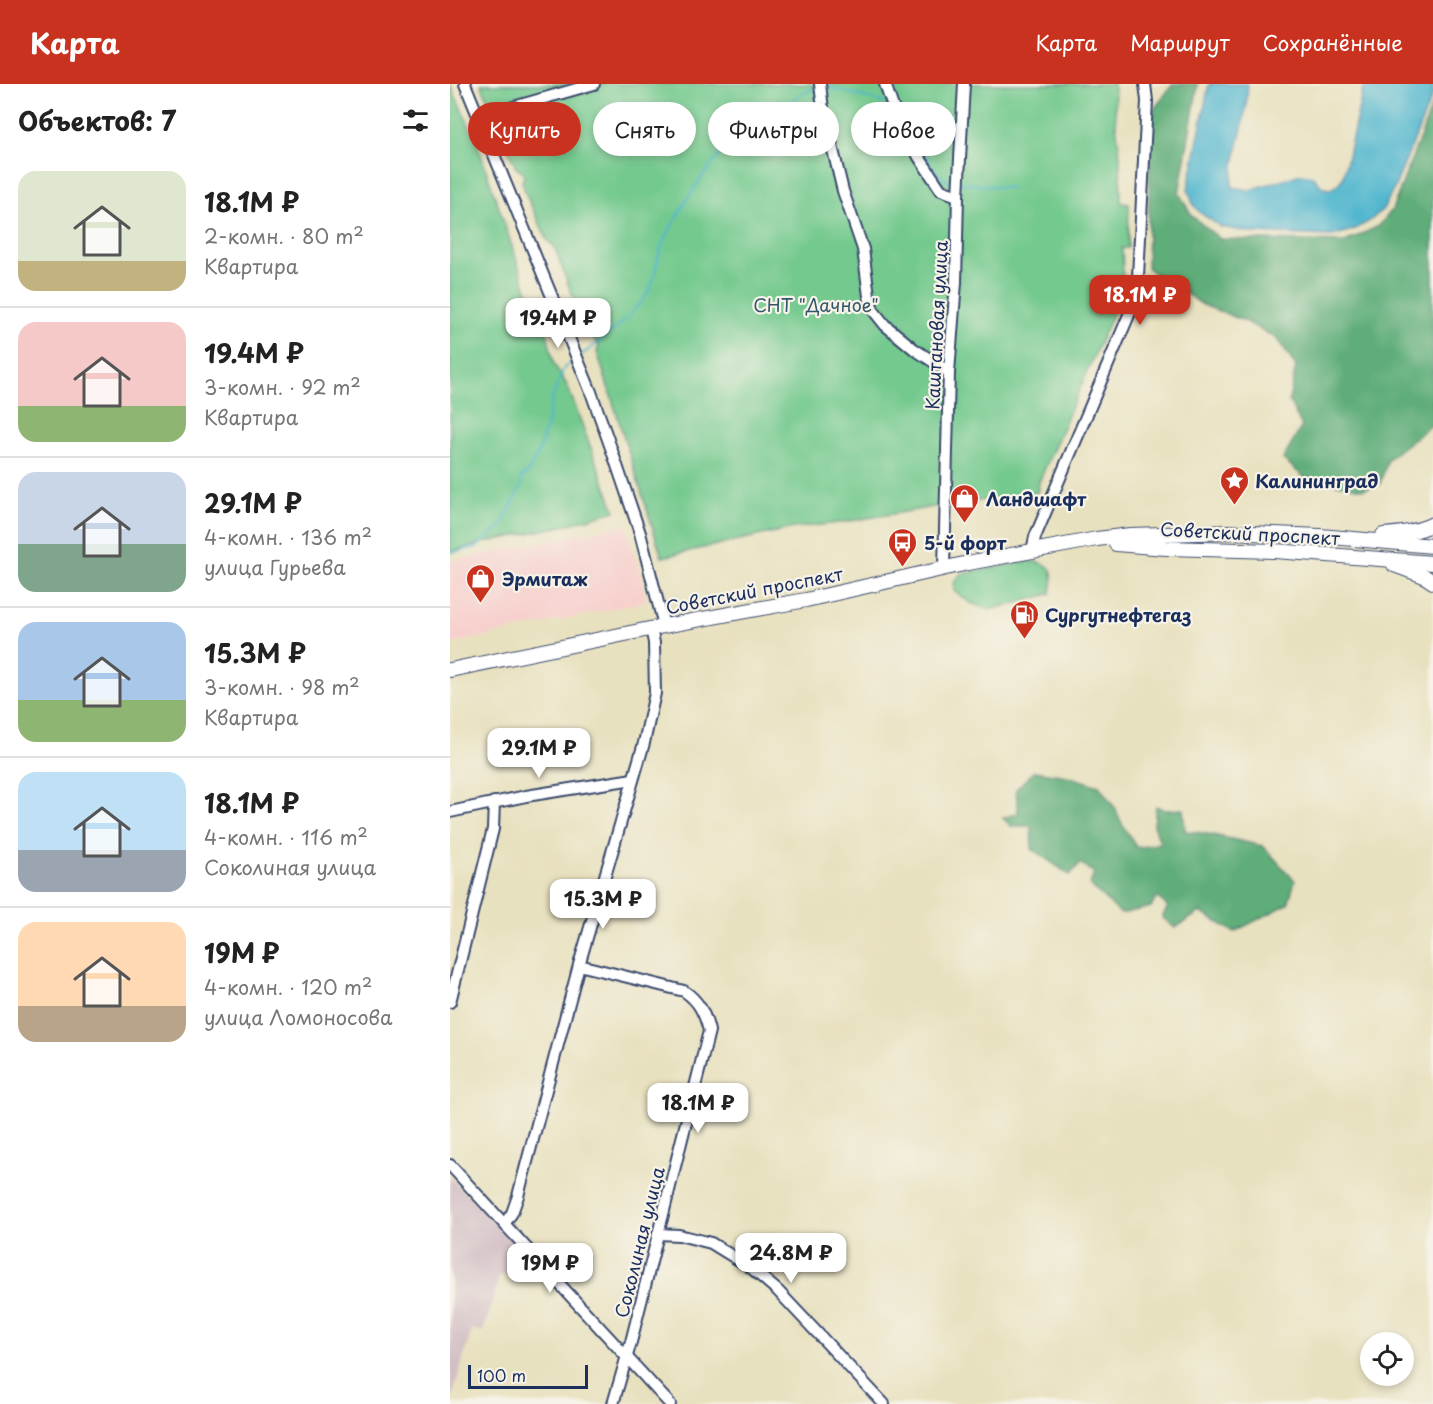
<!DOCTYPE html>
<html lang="ru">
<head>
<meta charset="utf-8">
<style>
  body { margin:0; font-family:"Playpen Sans",sans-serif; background:#f6f6f6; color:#222; height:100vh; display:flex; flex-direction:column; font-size:22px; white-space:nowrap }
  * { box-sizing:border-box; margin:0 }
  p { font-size:20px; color:#767676 }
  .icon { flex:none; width:33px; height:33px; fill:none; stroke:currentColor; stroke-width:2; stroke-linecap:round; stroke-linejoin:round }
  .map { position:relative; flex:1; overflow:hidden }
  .sheet { display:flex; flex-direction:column; background:#fff; width:450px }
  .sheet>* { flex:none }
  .guide { position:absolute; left:18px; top:18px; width:570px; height:54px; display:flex; gap:12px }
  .controls { position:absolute; left:910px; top:1248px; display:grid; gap:12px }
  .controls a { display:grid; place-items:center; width:54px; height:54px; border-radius:50%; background:#fff; box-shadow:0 3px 9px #0003; font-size:30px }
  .scale { position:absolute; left:18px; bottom:15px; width:120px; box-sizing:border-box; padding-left:6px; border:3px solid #1b2f5e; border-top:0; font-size:16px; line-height:21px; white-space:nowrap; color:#1b2f5e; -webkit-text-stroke:4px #f7f3e8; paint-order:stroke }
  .price { position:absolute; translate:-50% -51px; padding:0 14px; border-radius:12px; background:#fff; color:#222; font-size:20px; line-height:39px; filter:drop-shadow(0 2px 3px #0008) }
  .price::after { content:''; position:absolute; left:50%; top:36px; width:18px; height:14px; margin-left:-9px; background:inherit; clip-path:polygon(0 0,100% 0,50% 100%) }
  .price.selected { background:#c8321e; color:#fff }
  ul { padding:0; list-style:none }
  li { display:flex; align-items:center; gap:18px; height:150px; padding:0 18px }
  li+li { border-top:2px solid #e0e0e0 }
  li span { display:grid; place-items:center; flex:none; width:168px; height:120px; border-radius:18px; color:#555 }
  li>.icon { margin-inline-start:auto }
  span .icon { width:72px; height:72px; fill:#fffc; stroke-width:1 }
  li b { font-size:26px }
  h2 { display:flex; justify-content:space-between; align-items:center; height:72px; padding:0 18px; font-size:26px }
  .chip { padding:0 21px; border-radius:27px; background:#fff; box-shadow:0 3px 9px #0003; font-size:21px; line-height:54px }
  .chip.selected { background:#c8321e; color:#fff }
  header { display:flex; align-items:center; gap:36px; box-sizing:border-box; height:84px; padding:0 30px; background:#c8321e; color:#fff }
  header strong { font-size:28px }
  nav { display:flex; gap:33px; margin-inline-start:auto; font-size:21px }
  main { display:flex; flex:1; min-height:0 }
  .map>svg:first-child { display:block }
  .built { fill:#f7d0ce }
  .industrial { fill:#d2bec4 }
  .green { fill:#73c98e; stroke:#477c76; stroke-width:1.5 }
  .forest { fill:#5ead79; stroke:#3c6e6c; stroke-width:1.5 }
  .water { fill:#4fb6ce; stroke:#357296; stroke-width:1.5 }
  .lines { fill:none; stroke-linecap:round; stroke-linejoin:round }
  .stream { stroke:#4fb6ce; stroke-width:2 }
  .minor-casing { stroke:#3a4a6d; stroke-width:14 }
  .major-casing { stroke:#3a4a6d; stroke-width:16 }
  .minor { stroke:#fff; stroke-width:10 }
  .major { stroke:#fff; stroke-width:14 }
  .labels { text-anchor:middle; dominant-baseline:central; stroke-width:4.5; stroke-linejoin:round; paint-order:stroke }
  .park-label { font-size:18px; fill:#31566a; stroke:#f7f3e8 }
  .street-label { font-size:18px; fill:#1b2f5e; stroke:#f7f3e8 }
  .poi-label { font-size:18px; font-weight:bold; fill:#1b2f5e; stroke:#f7f3e8; text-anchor:start }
</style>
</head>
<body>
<header>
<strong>Карта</strong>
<nav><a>Карта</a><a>Маршрут</a><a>Сохранённые</a></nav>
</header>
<main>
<section class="sheet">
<h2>Объектов: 7<svg class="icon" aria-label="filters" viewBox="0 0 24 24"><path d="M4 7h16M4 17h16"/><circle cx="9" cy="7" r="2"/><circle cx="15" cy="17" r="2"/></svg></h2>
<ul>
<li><span style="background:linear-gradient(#dfe7d0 75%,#c2b280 0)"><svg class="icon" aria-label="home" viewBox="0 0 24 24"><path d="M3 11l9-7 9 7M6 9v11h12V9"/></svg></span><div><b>18.1M ₽</b><p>2-комн. · 80 m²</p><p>Квартира</p></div></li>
<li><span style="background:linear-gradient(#f6c9c9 70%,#8fb573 0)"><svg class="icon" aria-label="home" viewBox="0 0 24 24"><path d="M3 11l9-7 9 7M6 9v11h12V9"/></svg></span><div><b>19.4M ₽</b><p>3-комн. · 92 m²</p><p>Квартира</p></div></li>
<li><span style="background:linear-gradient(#c9d6e8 60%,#7fa58c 0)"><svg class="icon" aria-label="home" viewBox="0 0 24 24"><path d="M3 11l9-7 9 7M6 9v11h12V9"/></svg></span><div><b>29.1M ₽</b><p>4-комн. · 136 m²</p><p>улица Гурьева</p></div></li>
<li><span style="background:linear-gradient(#a9c7e8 65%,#8fb573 0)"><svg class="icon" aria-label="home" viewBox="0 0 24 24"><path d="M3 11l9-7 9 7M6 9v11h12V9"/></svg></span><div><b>15.3M ₽</b><p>3-комн. · 98 m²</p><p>Квартира</p></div></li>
<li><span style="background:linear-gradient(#bfe0f5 65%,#9aa5b1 0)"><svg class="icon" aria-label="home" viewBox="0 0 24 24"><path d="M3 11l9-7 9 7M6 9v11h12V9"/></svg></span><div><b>18.1M ₽</b><p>4-комн. · 116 m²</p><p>Соколиная улица</p></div></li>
<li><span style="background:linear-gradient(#ffd9b3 70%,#b9a48a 0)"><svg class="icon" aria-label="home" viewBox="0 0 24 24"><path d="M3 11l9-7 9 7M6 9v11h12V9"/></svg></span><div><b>19M ₽</b><p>4-комн. · 120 m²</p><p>улица Ломоносова</p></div></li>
</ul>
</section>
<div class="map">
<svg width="983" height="1320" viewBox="0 0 983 1320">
  <rect width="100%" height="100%" fill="#f7f3e8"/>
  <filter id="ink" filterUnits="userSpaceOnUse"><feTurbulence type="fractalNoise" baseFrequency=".0167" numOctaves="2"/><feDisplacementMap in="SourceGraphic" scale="12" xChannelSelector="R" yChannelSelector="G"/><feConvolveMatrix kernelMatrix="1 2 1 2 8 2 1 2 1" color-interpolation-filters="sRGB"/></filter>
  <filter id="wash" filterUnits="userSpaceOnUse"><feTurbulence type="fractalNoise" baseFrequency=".008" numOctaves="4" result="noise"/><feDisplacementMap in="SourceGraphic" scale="24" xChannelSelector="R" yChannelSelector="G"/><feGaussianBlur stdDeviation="1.35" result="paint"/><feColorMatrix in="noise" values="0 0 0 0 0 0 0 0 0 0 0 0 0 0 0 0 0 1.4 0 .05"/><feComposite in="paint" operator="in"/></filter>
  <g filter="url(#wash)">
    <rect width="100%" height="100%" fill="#e8e1bf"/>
    <path class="built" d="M176 441 197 517 0 560V477Z"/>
    <path class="industrial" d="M0 1092 69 1165 59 1192 50 1191 33 1248 22 1245 0 1320Z"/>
    <g class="green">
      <path d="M0 0 27 59 74 198 97 249 104 280 117 301 165 427 112 442 32 459 0 468Z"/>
      <path d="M31 0H664L666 41 670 70 671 119 679 120 678 164H672C673 183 674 198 668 217L589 398 587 409 496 421 388 439 343 444 212 473 147 268 149 261 146 258 140 249 120 205 104 162 98 157 77 113 72 98 74 92 72 87 66 84 43 28 42 24 44 21 38 16Z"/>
      <path d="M579 477C584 478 590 478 594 480 606 485 603 501 600 510L539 526 521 519 504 507V499L511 490Z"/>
    </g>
    <g class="forest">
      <path d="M723 0H748L729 109 742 132 770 155 895 158 929 142 942 126 983 20V340L938 375 930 400 913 405 854 393 833 375 852 342 839 317 846 282 826 254 795 237 753 221 697 184 701 29Z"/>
      <path d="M584 687 617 692 649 702 665 724 673 742 687 764 710 759 704 741 706 722 715 726 733 725 735 747 753 749 813 762 845 797 838 820 784 848 750 828 725 844 712 833 718 823 707 813 701 823 671 830 640 801 644 789 630 779 620 791 582 765 581 742H561L553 734 568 729 566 705Z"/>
    </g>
    <path class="water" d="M759 0H798C797 9 797 19 795 28 791 54 782 77 782 103L800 106 851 90 863 92C874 108 881 110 893 94L914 0H983V10L944 105 933 125 920 137 903 146 882 152 803 149 771 143 749 128 743 120 738 105Z"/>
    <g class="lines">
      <g class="stream">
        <path d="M375 2 436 19"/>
        <path d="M447 24C471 36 471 93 505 99"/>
        <path d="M511 99 562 104"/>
        <path d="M130 272C154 255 180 235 197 210 206 197 206 174 213 159 232 121 258 79 289 51 302 41 317 32 331 23 342 16 353 7 367 4"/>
        <path d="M0 469 27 463 52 441 72 400 71 393 77 390 89 367 97 340 102 315 114 284 123 277"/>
      </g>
    </g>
  </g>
  <g filter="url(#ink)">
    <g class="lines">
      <defs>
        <g id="minor">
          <path d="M15 0 141 308 161 364 190 449 214 542"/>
          <path d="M370 0 373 25 393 107 413 165 419 212 423 226 435 241 464 265 499 288"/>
          <path d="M435 0 446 32 469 73 491 106 508 112"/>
          <path d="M28 33 144 0"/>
          <path d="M582 467 585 453 687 212 697 17 695 0"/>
          <path d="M494 484 499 288 506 198 508 112 514 0"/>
          <path d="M0 728 76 712 183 695"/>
          <path d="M129 881 234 907C249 917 255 930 259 947L181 1258 163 1320"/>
          <path d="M0 918 43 745 44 718"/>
          <path d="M0 1081 220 1320"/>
          <path d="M55 1139 62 1129 68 1112 129 881 194 659 205 609 204 559 201 544"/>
          <path d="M208 1150 229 1151 261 1159 300 1183 328 1207 434 1320"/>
        </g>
        <g id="major">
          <path d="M933 451C950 450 967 448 983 440"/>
          <path d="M666 460 716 464 825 467 983 479"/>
          <path d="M944 481 974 492 983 498"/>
          <path d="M0 586 214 542 356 516 518 479 647 455 680 451 781 448 870 452 983 462"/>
        </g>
      </defs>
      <use href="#minor" class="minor-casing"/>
      <use href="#major" class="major-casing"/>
      <use href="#minor" class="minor"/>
      <use href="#major" class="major"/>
    </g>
  </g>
  <defs>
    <symbol id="sight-pin" viewBox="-11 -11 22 30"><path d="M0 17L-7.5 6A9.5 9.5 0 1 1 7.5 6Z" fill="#c8321e" stroke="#f7f3e8"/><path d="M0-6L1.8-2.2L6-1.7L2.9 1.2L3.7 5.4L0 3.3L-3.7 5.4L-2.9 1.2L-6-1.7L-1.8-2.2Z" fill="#fff"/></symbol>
    <symbol id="shop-pin" viewBox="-11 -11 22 30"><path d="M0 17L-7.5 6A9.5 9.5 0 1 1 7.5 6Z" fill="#c8321e" stroke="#f7f3e8"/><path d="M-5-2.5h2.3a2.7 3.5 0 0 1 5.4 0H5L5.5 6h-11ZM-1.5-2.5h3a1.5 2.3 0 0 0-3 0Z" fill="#fff"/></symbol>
    <symbol id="bus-pin" viewBox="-11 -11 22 30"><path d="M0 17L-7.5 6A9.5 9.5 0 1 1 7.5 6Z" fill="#c8321e" stroke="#f7f3e8"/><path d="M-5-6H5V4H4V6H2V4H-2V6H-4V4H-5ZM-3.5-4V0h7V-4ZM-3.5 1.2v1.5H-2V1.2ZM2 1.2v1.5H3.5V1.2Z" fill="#fff"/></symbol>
    <symbol id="fuel-pin" viewBox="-11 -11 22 30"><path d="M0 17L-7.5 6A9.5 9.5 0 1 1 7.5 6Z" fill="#c8321e" stroke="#f7f3e8"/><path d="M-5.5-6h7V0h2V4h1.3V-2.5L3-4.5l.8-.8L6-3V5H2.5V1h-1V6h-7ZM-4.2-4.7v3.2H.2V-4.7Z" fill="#fff"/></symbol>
  </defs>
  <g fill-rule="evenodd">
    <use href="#sight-pin" x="768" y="380" width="33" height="45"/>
    <use href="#shop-pin" x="498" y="398" width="33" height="45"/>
    <use href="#bus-pin" x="436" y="442" width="33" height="45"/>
    <use href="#shop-pin" x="14" y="478" width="33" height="45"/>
    <use href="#fuel-pin" x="558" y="514" width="33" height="45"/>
  </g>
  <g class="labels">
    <g class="park-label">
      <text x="366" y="220">СНТ "Дачное"</text>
    </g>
    <g class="street-label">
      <text transform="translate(486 241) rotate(-87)">Каштановая улица</text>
      <text transform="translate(800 449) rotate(3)">Советский проспект</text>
      <text transform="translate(304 506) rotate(-11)">Советский проспект</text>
      <text transform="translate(189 1158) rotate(-76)">Соколиная улица</text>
    </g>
    <g class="poi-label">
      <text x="805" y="396">Калининград</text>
      <text x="536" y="414">Ландшафт</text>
      <text x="474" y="458">5-й форт</text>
      <text x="52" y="494">Эрмитаж</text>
      <text x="595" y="530">Сургутнефтегаз</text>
    </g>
  </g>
</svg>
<div class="controls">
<a><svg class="icon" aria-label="locate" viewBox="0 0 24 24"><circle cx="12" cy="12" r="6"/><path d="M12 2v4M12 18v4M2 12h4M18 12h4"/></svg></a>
</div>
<div class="scale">100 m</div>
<b class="price selected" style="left:690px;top:242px">18.1M ₽</b>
<b class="price" style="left:108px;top:265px">19.4M ₽</b>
<b class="price" style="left:89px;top:695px">29.1M ₽</b>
<b class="price" style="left:153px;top:846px">15.3M ₽</b>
<b class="price" style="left:248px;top:1050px">18.1M ₽</b>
<b class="price" style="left:341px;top:1200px">24.8M ₽</b>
<b class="price" style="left:100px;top:1210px">19M ₽</b>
<div class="guide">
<a class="chip selected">Купить</a>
<a class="chip">Снять</a>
<a class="chip">Фильтры</a>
<a class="chip">Новое</a>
</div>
</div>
</main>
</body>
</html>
